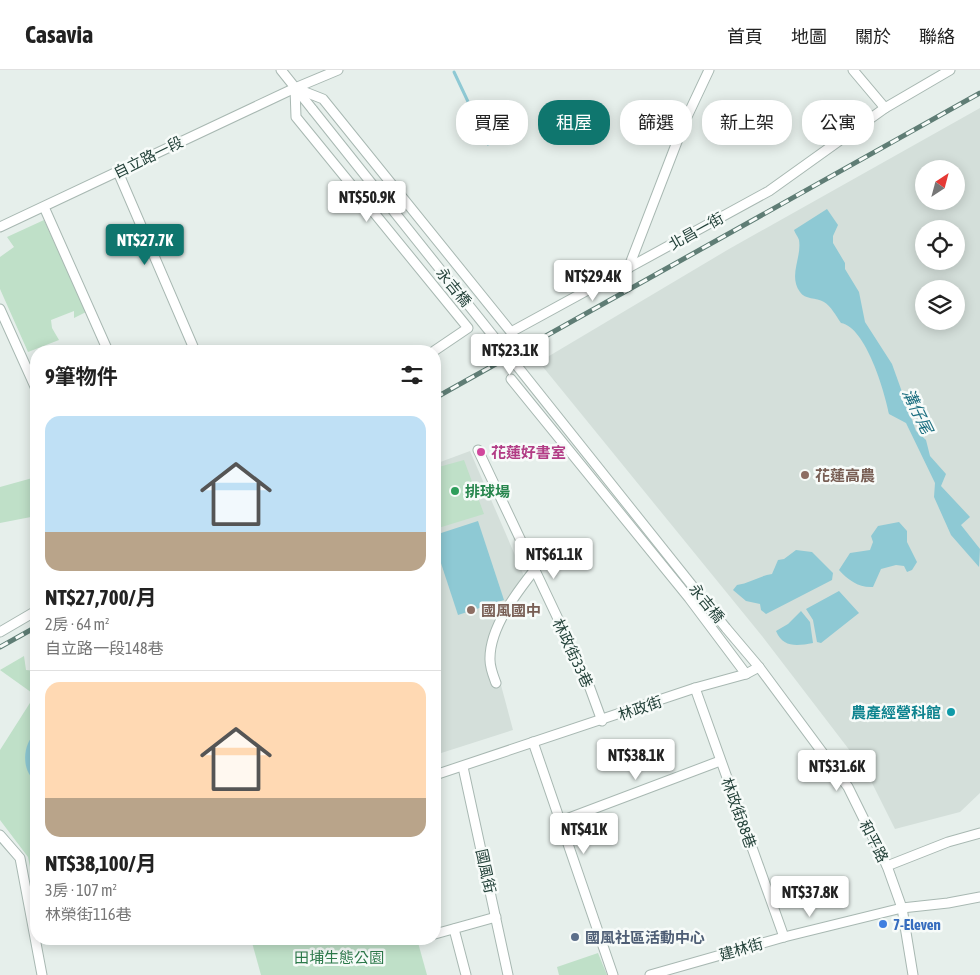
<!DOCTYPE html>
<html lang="zh-TW">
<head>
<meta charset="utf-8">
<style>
  body { margin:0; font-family:"Asap Condensed","Noto Sans TC",sans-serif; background:#f6f6f6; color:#222; height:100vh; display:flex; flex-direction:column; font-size:19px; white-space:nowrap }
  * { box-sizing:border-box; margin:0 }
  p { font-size:16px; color:#767676 }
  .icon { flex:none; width:28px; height:28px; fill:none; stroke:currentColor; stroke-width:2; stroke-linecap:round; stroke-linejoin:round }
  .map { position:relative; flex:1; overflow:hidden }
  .sheet { position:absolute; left:30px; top:275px; width:411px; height:600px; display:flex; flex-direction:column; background:#fff; border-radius:20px; box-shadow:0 2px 12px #0003 }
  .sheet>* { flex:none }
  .banner { position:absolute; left:456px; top:30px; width:449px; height:45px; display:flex; gap:10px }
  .needle { width:32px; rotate:36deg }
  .controls { position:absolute; left:915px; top:90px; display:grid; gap:10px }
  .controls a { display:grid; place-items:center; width:50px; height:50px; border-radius:50%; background:#fff; box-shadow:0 2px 12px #0003; font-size:25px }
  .price { position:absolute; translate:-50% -42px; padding:0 11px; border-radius:5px; background:#fff; color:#222; font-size:16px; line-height:32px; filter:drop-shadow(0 1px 2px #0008) }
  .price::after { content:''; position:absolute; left:50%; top:30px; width:15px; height:11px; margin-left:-8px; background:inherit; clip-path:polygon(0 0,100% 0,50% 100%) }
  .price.selected { background:#0f766e; color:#fff }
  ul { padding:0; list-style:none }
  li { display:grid; align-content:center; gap:10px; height:265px; padding:0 15px }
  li+li { border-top:1px solid #e0e0e0 }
  li span { display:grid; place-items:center; height:155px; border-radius:15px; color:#555 }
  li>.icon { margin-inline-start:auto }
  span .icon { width:90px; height:90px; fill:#fffc; stroke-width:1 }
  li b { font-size:21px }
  h2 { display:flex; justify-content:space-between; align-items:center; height:60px; padding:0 15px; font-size:21px }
  .tag { padding:0 18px; border-radius:20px; background:#fff; box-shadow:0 2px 12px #0003; font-size:18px; line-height:45px }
  .tag.selected { background:#0f766e; color:#fff }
  header { display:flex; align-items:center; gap:30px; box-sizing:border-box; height:70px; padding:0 25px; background:#fff; border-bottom:1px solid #e0e0e0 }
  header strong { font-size:24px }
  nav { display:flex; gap:28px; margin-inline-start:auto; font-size:18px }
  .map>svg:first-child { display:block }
  .built { fill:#d4dfda; fill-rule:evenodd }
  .green { fill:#bfe0c8 }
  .water { fill:#8ec9d4 }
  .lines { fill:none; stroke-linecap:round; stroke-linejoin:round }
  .stream { stroke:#8ec9d4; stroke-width:3 }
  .street-casing { stroke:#a8b8b2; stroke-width:11 }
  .street { stroke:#fff; stroke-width:9 }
  .rail-casing { stroke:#5f7d75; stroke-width:5 }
  .rail { stroke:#f7fbf9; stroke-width:3; stroke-dasharray:9; stroke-linecap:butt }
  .street-bridge-casing { stroke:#a8b8b2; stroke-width:11; stroke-linecap:butt }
  .street-bridge { stroke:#fff; stroke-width:9 }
  .hotel-dot { fill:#d1479c; stroke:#f7fbf9; stroke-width:2 }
  .education-dot { fill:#8d6e63; stroke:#f7fbf9; stroke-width:2 }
  .leisure-dot { fill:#2e9e5b; stroke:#f7fbf9; stroke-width:2 }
  .culture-dot { fill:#0f9aa8; stroke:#f7fbf9; stroke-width:2 }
  .shop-dot { fill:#3f7fe0; stroke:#f7fbf9; stroke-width:2 }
  .service-dot { fill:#5c6f8a; stroke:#f7fbf9; stroke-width:2 }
  .labels { text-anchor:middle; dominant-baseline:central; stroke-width:5; stroke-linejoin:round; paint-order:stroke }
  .street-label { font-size:15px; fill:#24423a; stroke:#f7fbf9 }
  .hotel-label { font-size:15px; font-weight:bold; fill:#b23c85; stroke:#f7fbf9; text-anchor:start }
  .education-label { font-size:15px; font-weight:bold; fill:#785e54; stroke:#f7fbf9; text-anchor:start }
  .leisure-label { font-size:15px; font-weight:bold; fill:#27864d; stroke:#f7fbf9; text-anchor:start }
  .culture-label { font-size:15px; font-weight:bold; fill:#0d838f; stroke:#f7fbf9; text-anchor:end }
  .shop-label { font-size:15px; font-weight:bold; fill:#366cbe; stroke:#f7fbf9; text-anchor:start }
  .service-label { font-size:15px; font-weight:bold; fill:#4e5e75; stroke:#f7fbf9; text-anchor:start }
  .park-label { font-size:15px; fill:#2d7a4b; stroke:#f7fbf9 }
  .water-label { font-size:16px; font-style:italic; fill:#1c6f80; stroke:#f7fbf9 }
</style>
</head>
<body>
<header>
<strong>Casavia</strong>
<nav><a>首頁</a><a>地圖</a><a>關於</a><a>聯絡</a></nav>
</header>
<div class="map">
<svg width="980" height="905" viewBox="0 0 980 905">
  <rect width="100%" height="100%" fill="#e6efeb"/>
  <g class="built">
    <path d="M980 38V723L960 742 895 759 867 703 762 566 539 292 729 179ZM924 99H956V131H924ZM924 159H956V191H924ZM924 219H956V251H924Z"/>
    <path d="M470 381 524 506 490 574 513 660 435 685V394Z"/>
  </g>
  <g class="green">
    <path d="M44 150 86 242 74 248V241L51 250 52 258 59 270 28 282 0 219V187L14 177 7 167Z"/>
    <path d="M464 390 484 444 435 459V398Z"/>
    <path d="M36 407V446L0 453V417Z"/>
    <path d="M24 586 26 600 36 601V805L31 802 28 787 0 750V680L35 625 0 600Z"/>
    <path d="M251 869H417L427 905H261Z"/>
    <path d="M598 883 607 905H559L557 897Z"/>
  </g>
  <g class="water">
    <path d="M827 139 838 155 833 166V173L845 193V199L859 222 865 252 892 294 916 361 926 370 930 386 946 404 941 416 970 447 961 455 980 479 979 497 951 465 934 427 935 413 906 353 889 344C885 323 866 257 841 253 836 246 831 236 824 232 816 227 805 230 800 222 788 205 802 188 799 170 798 167 795 163 794 160Z"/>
    <path d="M478 451 504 530 458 545 435 475V465Z"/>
    <path d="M899 452 907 461V472L917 492 912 500 907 502 904 496 896 495 881 499 873 517C859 518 848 510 839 500L850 483 870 480 873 472 871 466 878 456Z"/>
    <path d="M796 480 812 482 833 503 832 510 766 544 761 540 760 534 746 531 733 520 737 515C750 513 759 506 772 504L778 490 784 489Z"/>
    <path d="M839 521 859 543 821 573 817 572 813 550 806 539Z"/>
    <path d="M801 541 810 552 813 573C797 576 783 578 776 561L788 554Z"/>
    <path d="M36 663V711C21 702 22 673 36 663Z"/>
  </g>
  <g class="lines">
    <path class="stream" d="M454 2 488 74"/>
    <defs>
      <g id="street">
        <path d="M281 0 313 40"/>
        <path d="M853 0 885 38"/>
        <path d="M295 18 323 29 511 262 769 121 885 38 950 0"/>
        <path d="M295 18 296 47 468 258 434 281"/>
        <path d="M118 102 195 281"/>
        <path d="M44 137 108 281"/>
        <path d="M0 157 295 18 338 0"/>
        <path d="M628 199 685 51 709 0"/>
        <path d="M0 239 36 319"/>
        <path d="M511 309 689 528 746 604"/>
        <path d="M478 380 587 610 602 651"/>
        <path d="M726 558 759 597 848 717 887 796 902 838 913 905"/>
        <path d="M0 562 36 541"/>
        <path d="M496 613C493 605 490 598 490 590 489 558 517 522 536 498"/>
        <path d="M695 618 784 867"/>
        <path d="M533 672 613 905"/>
        <path d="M463 697 508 905"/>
        <path d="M435 705 695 618 746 604 759 597"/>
        <path d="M561 751 720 691"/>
        <path d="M0 765 20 788 42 905"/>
        <path d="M887 796 948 772 980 763"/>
        <path d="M454 859 466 905"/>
        <path d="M435 864 496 847"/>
        <path d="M650 905 784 867 902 838 948 833 980 827"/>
      </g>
    </defs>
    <use href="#street" class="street-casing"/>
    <use href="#street" class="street"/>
    <defs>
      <g id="rail">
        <path d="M435 328 980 23"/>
        <path d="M0 577 36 557"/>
      </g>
    </defs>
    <use href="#rail" class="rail-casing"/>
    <use href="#rail" class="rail"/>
    <defs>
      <path id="street-bridge" d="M313 40 726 558"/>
    </defs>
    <use href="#street-bridge" class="street-bridge-casing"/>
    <use href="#street-bridge" class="street-bridge"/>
  </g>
  <circle class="hotel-dot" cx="481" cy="382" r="5"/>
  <g class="education-dot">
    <circle cx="805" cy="405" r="5"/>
    <circle cx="471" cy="540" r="5"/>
  </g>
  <circle class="leisure-dot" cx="455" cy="421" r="5"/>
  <circle class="culture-dot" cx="951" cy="642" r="5"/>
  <circle class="shop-dot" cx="883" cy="854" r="5"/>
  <circle class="service-dot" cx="575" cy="867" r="5"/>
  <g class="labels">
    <g class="street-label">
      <text transform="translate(148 87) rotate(-26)">自立路一段</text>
      <text transform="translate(696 161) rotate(-29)">北昌一街</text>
      <text transform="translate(454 217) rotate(51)">永吉橋</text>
      <text transform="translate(707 533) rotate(51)">永吉橋</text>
      <text transform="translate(573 583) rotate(65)">林政街33巷</text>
      <text transform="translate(640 638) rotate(-19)">林政街</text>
      <text transform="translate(739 743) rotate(70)">林政街88巷</text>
      <text transform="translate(874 771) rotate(63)">和平路</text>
      <text transform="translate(486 801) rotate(78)">國風街</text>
      <text transform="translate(741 879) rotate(-16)">建林街</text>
    </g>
    <g class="hotel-label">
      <text x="491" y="382">花蓮好書室</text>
    </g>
    <g class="education-label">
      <text x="815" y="405">花蓮高農</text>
      <text x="481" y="540">國風國中</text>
    </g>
    <g class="leisure-label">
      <text x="465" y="421">排球場</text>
    </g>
    <g class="culture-label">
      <text x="941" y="642">農產經營科館</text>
    </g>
    <g class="shop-label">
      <text x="893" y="854">7-Eleven</text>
    </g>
    <g class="service-label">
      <text x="585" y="867">國風社區活動中心</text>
    </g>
    <g class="park-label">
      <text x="339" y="887">田埔生態公園</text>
    </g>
    <g class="water-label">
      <text transform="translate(918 341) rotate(64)">溝仔尾</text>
    </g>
  </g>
</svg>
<div class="controls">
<a><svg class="needle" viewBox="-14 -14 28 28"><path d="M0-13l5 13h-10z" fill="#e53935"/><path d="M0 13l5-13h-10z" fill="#767676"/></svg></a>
<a><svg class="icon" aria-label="locate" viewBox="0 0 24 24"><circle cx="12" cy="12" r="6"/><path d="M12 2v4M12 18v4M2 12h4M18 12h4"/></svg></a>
<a><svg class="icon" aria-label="layers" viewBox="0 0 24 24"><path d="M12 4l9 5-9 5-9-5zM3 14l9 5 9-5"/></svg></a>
</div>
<b class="price" style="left:367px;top:153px">NT$50.9K</b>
<b class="price selected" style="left:145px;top:196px">NT$27.7K</b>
<b class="price" style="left:593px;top:232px">NT$29.4K</b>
<b class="price" style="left:510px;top:306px">NT$23.1K</b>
<b class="price" style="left:554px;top:510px">NT$61.1K</b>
<b class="price" style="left:636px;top:711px">NT$38.1K</b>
<b class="price" style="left:837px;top:722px">NT$31.6K</b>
<b class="price" style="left:584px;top:785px">NT$41K</b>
<b class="price" style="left:810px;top:848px">NT$37.8K</b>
<div class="banner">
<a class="tag">買屋</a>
<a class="tag selected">租屋</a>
<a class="tag">篩選</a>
<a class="tag">新上架</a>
<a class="tag">公寓</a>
</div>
<section class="sheet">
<h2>9筆物件<svg class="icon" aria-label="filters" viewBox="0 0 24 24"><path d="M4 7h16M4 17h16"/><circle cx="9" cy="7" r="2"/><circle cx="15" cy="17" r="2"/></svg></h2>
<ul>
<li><span style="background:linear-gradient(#bfe0f5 75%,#b9a48a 0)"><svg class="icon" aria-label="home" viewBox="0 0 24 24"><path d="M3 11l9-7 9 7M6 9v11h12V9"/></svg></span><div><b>NT$27,700/月</b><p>2房 · 64 m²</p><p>自立路一段148巷</p></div></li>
<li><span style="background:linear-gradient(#ffd9b3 75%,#b9a48a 0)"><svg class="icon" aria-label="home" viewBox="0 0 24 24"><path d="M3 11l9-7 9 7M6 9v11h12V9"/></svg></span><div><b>NT$38,100/月</b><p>3房 · 107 m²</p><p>林榮街116巷</p></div></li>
</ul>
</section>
</div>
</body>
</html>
